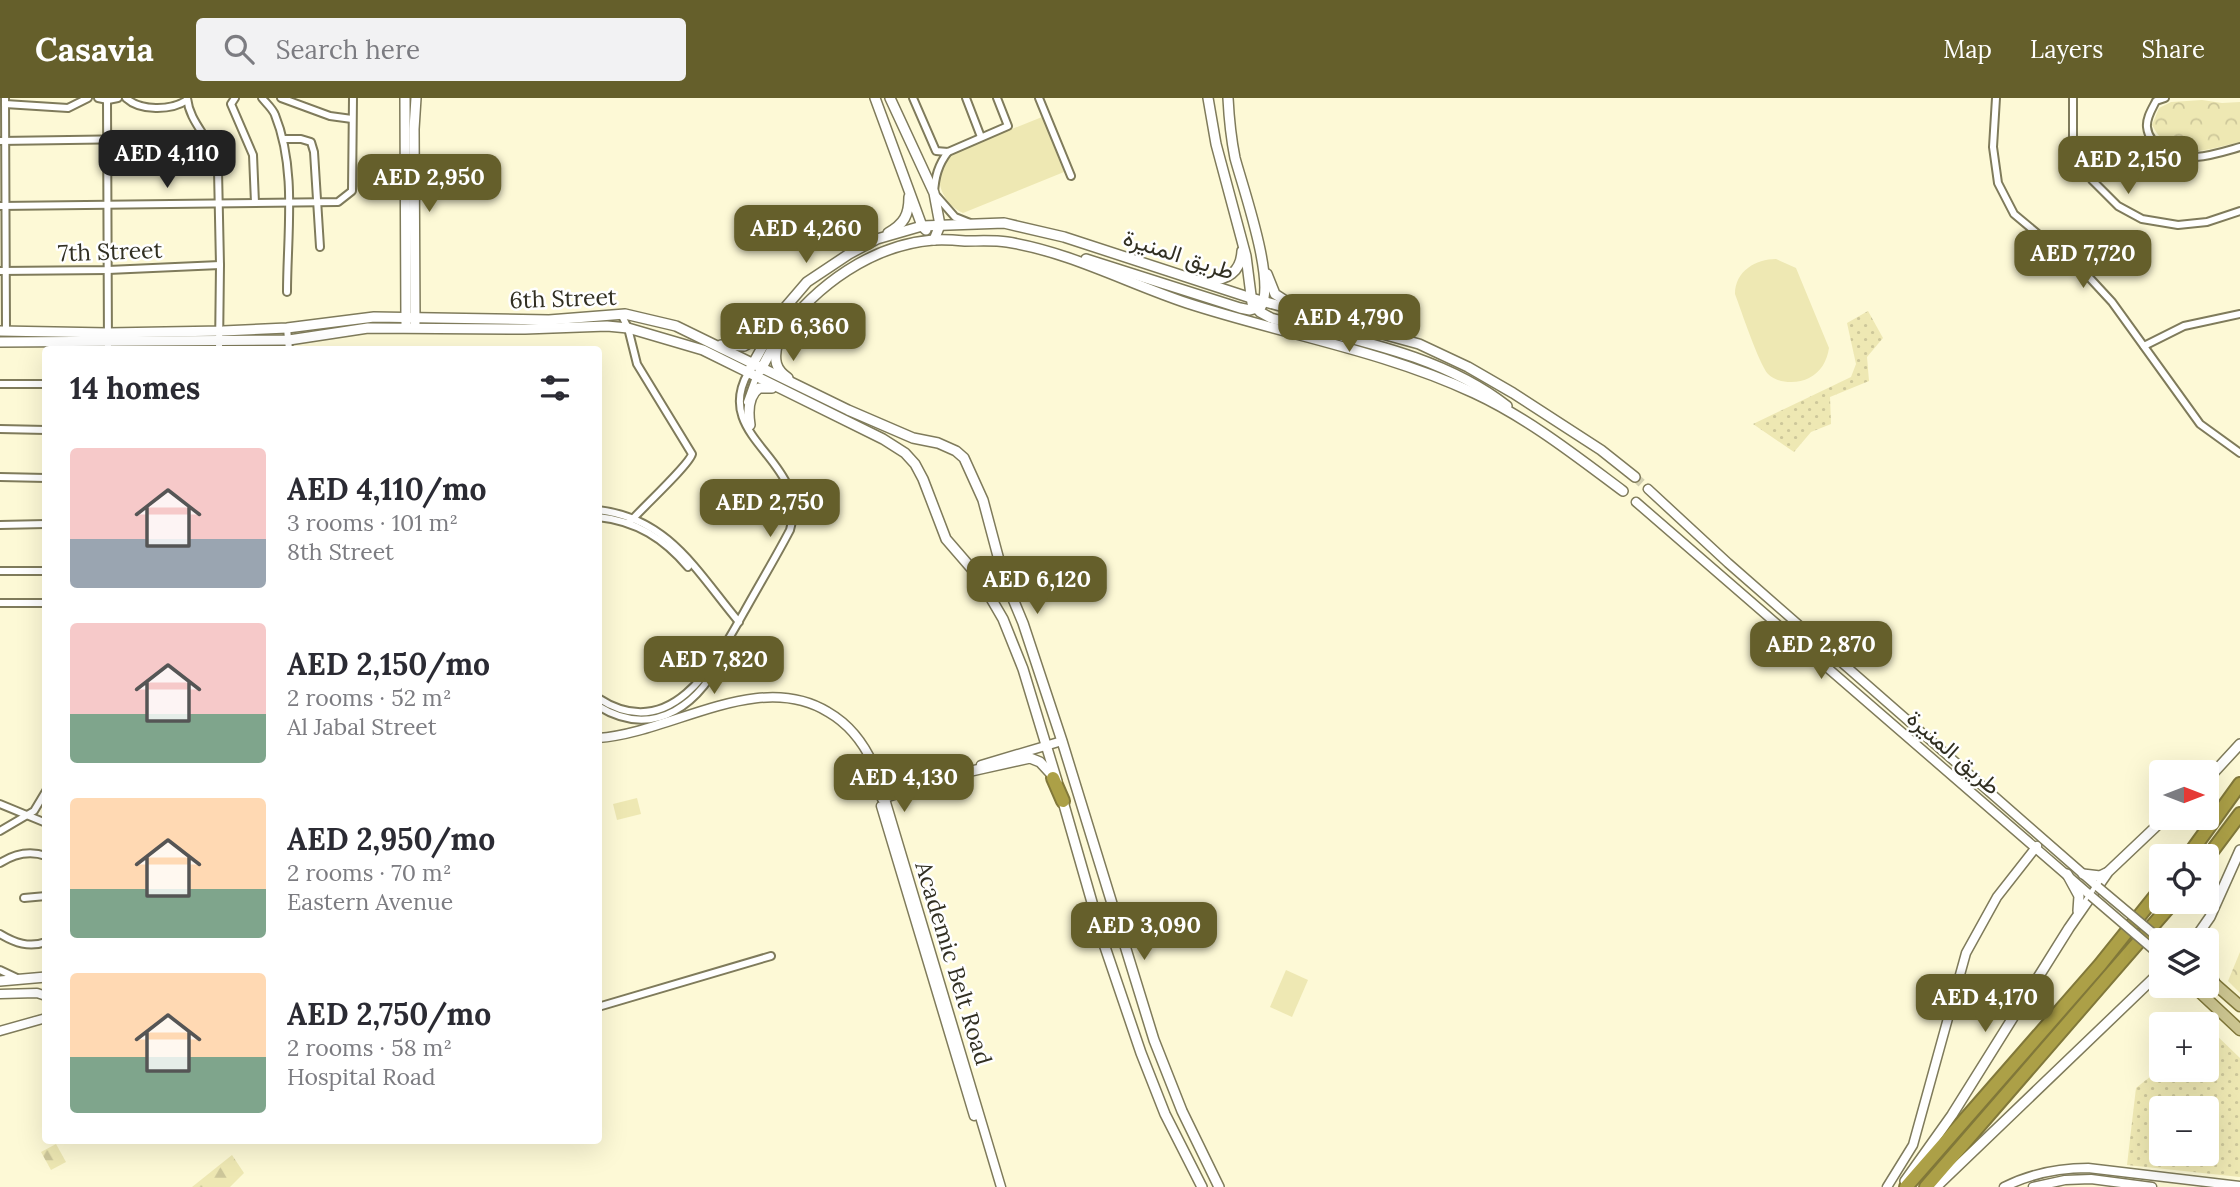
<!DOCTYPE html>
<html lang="en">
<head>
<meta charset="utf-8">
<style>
  body { margin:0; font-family:Lora,Vazirmatn,serif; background:#f2f2f3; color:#2b2b33; height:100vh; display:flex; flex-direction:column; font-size:26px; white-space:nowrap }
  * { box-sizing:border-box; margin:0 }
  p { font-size:23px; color:#7c7c81 }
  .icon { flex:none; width:38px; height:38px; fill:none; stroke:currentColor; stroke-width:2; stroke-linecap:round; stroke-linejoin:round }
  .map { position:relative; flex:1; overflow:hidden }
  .side { position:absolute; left:42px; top:248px; width:560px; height:798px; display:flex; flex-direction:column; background:#fff; border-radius:7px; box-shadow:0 7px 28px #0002 }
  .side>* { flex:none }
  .needle { width:46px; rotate:90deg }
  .controls { position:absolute; left:2149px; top:662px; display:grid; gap:14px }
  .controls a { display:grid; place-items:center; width:70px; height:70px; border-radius:7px; background:#fff; box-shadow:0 7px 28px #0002; font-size:35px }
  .price { position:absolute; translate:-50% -60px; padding:0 16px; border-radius:14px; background:#655f2b; color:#fff; font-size:23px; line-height:46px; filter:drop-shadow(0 2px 4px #0008) }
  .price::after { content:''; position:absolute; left:50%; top:42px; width:21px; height:16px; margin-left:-10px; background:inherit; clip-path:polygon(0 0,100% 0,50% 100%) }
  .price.current { background:#222; color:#fff }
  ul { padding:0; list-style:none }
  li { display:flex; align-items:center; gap:21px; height:175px; padding:0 28px }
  li span { display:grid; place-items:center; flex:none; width:196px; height:140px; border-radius:7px; color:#555 }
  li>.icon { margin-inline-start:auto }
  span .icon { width:84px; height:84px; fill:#fffc; stroke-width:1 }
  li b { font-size:30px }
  h2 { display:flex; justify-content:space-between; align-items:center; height:84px; padding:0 28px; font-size:30px }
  header { display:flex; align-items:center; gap:42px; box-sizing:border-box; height:98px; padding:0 35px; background:#655f2b; color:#fff }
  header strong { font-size:33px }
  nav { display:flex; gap:38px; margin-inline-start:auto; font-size:24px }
  .search { width:490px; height:63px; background:#f2f2f3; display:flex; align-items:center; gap:18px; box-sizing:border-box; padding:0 24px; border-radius:7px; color:#7c7c81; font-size:26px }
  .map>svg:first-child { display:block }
  .grass { fill:url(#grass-dots); fill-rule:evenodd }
  .forest { fill:url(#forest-firs) }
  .park { fill:url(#park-crowns) }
  .pitch { fill:#eee8b3 }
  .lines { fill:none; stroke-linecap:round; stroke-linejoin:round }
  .secondary-tunnel { stroke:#d4d1b2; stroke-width:9; stroke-dasharray:9 4.5; stroke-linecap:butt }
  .minor-casing { stroke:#7f7b5b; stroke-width:10 }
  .tertiary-casing { stroke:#7f7b5b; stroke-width:11 }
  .secondary-casing { stroke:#7f7b5b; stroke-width:12 }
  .primary-casing { stroke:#81783a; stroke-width:13 }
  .motorway-casing { stroke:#81783a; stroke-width:16 }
  .minor { stroke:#fff; stroke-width:6 }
  .tertiary { stroke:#fff; stroke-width:8 }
  .secondary { stroke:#fff; stroke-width:9 }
  .primary { stroke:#cdc691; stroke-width:10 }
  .motorway { stroke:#aca047; stroke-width:12 }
  .tertiary-bridge-casing { stroke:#7f7b5b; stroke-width:11; stroke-linecap:butt }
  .tertiary-bridge { stroke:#fff; stroke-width:8 }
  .labels { text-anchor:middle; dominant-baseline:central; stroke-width:5; stroke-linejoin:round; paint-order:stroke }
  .street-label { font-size:23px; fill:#312f22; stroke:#fff }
</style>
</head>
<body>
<header>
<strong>Casavia</strong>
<div class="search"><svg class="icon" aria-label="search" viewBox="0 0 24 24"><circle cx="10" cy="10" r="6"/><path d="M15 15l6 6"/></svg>Search here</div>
<nav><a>Map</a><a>Layers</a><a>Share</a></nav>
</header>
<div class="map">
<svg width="2240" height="1089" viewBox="0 0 2240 1089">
  <defs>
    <pattern id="grass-dots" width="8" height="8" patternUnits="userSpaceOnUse" patternTransform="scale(1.75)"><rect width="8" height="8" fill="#eee8b3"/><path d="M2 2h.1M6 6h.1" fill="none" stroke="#cdc79a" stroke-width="1.8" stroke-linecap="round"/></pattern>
    <pattern id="forest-firs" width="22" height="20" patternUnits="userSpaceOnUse" patternTransform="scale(1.75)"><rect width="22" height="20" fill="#eee8b3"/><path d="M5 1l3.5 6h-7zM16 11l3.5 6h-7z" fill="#cdc79a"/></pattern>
    <pattern id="park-crowns" width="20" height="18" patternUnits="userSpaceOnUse" patternTransform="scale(1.75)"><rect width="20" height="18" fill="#eee8b3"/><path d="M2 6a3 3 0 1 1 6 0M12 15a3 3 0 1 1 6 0" fill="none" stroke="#cdc79a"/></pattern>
  </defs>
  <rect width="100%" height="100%" fill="#fdf9d6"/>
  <g class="grass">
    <path d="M1868 213 1883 240 1867 259 1869 283 1830 299 1831 326 1811 334 1794 354 1753 326 1851 279 1856 266 1847 225Z"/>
    <path d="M2213 934 2240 960V1079L2127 1067 2136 990 2161 970 2207 971V938ZM2161 1010H2207V1055H2161Z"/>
  </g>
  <g class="forest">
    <path d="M56 1046 66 1064 51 1072 41 1054Z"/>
    <path d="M232 1057 244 1075 230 1089H192Z"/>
  </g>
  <g class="park">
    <path d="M2202 2 2222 5 2240 4V44C2205 52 2173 66 2152 27L2159 10 2171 4Z"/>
    <path d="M2240 854V895L2228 883Z"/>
  </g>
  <g class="pitch">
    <path d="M1042 19 1064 74 963 115C948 109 936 90 940 73 941 68 945 62 947 57Z"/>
    <path d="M1776 161 1796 170 1829 250C1827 263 1821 274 1809 280 1798 286 1778 286 1768 276 1759 266 1741 212 1735 196 1735 173 1756 161 1776 161Z"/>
    <path d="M637 700 641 716 617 722 613 706Z"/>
    <path d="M1286 872 1308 882 1292 919 1270 909Z"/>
  </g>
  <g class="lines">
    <path class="secondary-tunnel" d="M1635 379 1648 391"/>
    <defs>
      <g id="minor">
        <path d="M5 0 6 233"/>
        <path d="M98 0 108 2 118 0"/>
        <path d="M126 0C140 13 171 13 187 2"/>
        <path d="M187 0C190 28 214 41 218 72L220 167 219 252"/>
        <path d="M235 0 231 6 253 57 255 105"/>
        <path d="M262 0C266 5 273 11 275 17 297 71 287 137 287 194"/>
        <path d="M281 0 330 18 352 21"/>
        <path d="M913 0 936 53 948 54 1008 28 997 0"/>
        <path d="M966 0 981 39"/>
        <path d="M1039 0 1071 78"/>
        <path d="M1996 0 1993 49 1998 85 2014 116 2087 177 2112 204 2200 326 2240 355"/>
        <path d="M2073 0V40L2092 82 2118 108 2142 121 2178 127 2207 124 2240 113"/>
        <path d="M2165 0 2156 3C2152 11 2146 20 2147 29 2149 50 2178 60 2196 59 2211 58 2226 53 2240 49"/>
        <path d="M107 2 108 252"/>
        <path d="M5 6 68 10 88 0"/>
        <path d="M283 41H301L311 44 314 54 320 149"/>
        <path d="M0 43 206 40"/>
        <path d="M948 54C938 67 935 79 934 95L955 119 970 125"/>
        <path d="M0 108 338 104 352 93 353 0"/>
        <path d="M0 173 108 172 220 167"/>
        <path d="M621 216 628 230 637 266 692 356C689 367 641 411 629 425"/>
        <path d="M287 230 289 252"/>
        <path d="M2144 248 2184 228 2240 216"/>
        <path d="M0 286H46"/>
        <path d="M747 304 756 279"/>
        <path d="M0 331 46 332"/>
        <path d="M0 379 46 380"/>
        <path d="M598 412C669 420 697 474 739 524"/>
        <path d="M598 419C637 423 664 441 688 469"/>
        <path d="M0 427 46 426"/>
        <path d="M0 473H46"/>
        <path d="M0 505H46"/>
        <path d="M598 600C673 649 717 562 748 507 762 482 777 457 790 432 812 362 711 341 748 275"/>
        <path d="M598 608C655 643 703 605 725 551"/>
        <path d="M0 706 46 725"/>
        <path d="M0 733 34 713 46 693"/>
        <path d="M0 765C14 756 29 752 46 758"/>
        <path d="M24 800 46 798"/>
        <path d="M0 836C15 845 29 850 46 844"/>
        <path d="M0 872 17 880"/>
        <path d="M598 909 771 858"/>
      </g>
      <g id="tertiary">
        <path d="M1648 391 1728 465 2098 789"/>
        <path d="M1636 404 2091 798"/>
        <path d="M598 640C672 635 758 571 828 614 854 629 869 652 879 681L1001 1089"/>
        <path d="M981 667 1062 643"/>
        <path d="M882 701 963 674"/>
        <path d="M881 708 974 1018"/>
        <path d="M0 896 37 895 46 898"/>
        <path d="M0 933 46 920"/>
        <path d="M1887 1089 1913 1047 1966 855 1997 799 2037 748"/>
        <path d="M2004 1089C2030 1076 2059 1070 2088 1070L2240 1088"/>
        <path d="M2033 1089 2065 1082 2091 1081 2152 1089"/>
      </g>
      <g id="secondary">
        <path d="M405 0 406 226"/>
        <path d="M875 0 922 128 926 132"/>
        <path d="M890 0 934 95 940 127 934 142"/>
        <path d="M1208 0 1216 46 1246 158 1252 205 1260 214 1271 220C1350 241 1441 256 1507 308"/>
        <path d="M888 135C904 126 909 117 909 99"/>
        <path d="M1086 161 1240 210 1250 212 1261 209C1276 184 1243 90 1235 60 1231 40 1229 20 1228 0"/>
        <path d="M1267 176 1275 196 1292 207"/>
        <path d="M1207 182C1227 183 1241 174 1242 153"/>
        <path d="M415 225 414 31 416 0"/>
        <path d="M0 233 108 235 223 233 287 230 374 219 549 222 625 216 676 228 848 312 913 340 938 345 956 353 964 360 983 402 1003 477 1023 525 1062 643 1154 942 1182 1013 1219 1089"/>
        <path d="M0 244 289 242 368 230 525 231 607 228 628 230 703 252 883 341 905 355 915 366 923 381 946 441 978 478 1003 521 1023 571 1057 683"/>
        <path d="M721 247 744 248 769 234"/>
        <path d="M777 247C774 262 775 271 788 280"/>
        <path d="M750 271 783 212 807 184 849 156 877 141 922 128 1004 125 1064 139 1251 200 1419 246 1468 269 1513 295 1601 352 1635 379"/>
        <path d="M760 273C767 261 773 247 781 236 816 187 872 147 933 142 944 141 955 142 965 143 979 143 994 142 1007 144 1070 154 1127 185 1187 205 1282 236 1382 252 1474 295 1528 320 1576 358 1623 393"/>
        <path d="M750 327C748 314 748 298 759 290H772"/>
        <path d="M958 676 1030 660 1040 664 1052 677"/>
        <path d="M2207 682 2240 646"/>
        <path d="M1062 700 1104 846 1141 955 1165 1016 1202 1089"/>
        <path d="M2067 776 2079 798 2078 813"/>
        <path d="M2083 776 2100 778 2106 775"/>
        <path d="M2194 842 2210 819 2240 752"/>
        <path d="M2207 868 2215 885"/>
        <path d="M0 883 46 879"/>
        <path d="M2180 887 2196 891"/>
        <path d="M1905 1083 1952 1017 2069 830 2108 774 2166 719"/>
        <path d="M1936 1089 2161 873"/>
      </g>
      <g id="primary">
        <path d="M2207 879 2240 908"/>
        <path d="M2192 887 2240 932"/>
      </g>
      <g id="motorway">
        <path d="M1053 680 1063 703"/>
        <path d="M2188 758 2240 686"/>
        <path d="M2207 760 2240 716"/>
        <path d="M1906 1089 2100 867 2161 791"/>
        <path d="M1926 1089 2174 803"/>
      </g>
    </defs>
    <use href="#minor" class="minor-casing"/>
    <use href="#tertiary" class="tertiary-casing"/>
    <use href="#secondary" class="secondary-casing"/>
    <use href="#primary" class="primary-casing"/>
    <use href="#motorway" class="motorway-casing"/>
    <use href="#minor" class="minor"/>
    <use href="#tertiary" class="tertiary"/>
    <use href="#secondary" class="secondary"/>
    <use href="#primary" class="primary"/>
    <use href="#motorway" class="motorway"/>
    <defs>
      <g id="tertiary-bridge">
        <path d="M2098 789 2161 842"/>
        <path d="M2091 798 2161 858"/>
      </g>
    </defs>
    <use href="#tertiary-bridge" class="tertiary-bridge-casing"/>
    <use href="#tertiary-bridge" class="tertiary-bridge"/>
  </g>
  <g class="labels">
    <g class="street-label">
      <text transform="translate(110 153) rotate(-2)">7th Street</text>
      <text transform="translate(1179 156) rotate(18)">طريق المنيرة</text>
      <text transform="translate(563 200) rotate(-2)">6th Street</text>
      <text transform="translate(1954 654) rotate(41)">طريق المنيرة</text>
      <text transform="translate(954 865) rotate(73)">Academic Belt Road</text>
    </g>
  </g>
</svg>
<div class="controls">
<a><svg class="needle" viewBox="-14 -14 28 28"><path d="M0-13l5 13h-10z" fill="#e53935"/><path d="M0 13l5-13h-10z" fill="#7c7c81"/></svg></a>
<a><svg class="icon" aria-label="locate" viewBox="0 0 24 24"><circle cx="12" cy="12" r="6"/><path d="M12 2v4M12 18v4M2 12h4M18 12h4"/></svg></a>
<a><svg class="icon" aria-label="layers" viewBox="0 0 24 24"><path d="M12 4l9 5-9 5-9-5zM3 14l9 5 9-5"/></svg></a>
<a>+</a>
<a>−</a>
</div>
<b class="price current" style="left:167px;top:92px">AED 4,110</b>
<b class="price" style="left:2128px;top:98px">AED 2,150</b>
<b class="price" style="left:429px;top:116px">AED 2,950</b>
<b class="price" style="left:806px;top:167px">AED 4,260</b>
<b class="price" style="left:2083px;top:192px">AED 7,720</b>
<b class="price" style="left:1349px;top:256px">AED 4,790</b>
<b class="price" style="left:793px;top:265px">AED 6,360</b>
<b class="price" style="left:770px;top:441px">AED 2,750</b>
<b class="price" style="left:1037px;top:518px">AED 6,120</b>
<b class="price" style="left:1821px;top:583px">AED 2,870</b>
<b class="price" style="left:714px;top:598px">AED 7,820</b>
<b class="price" style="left:904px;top:716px">AED 4,130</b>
<b class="price" style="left:1144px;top:864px">AED 3,090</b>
<b class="price" style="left:1985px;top:936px">AED 4,170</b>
<section class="side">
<h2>14 homes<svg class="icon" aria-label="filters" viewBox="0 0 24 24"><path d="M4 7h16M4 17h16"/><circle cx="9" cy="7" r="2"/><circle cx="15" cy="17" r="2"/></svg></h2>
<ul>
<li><span style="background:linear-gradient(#f6c9c9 65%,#9aa5b1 0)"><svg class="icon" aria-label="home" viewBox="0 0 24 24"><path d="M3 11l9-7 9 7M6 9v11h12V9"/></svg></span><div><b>AED 4,110/mo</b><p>3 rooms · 101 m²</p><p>8th Street</p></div></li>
<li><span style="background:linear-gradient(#f6c9c9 65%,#7fa58c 0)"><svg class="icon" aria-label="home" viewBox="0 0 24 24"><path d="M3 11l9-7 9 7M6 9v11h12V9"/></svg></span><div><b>AED 2,150/mo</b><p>2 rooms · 52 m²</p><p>Al Jabal Street</p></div></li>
<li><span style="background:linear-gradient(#ffd9b3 65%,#7fa58c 0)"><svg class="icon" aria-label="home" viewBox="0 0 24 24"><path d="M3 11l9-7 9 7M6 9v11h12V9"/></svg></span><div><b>AED 2,950/mo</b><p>2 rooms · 70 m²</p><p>Eastern Avenue</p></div></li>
<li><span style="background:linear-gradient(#ffd9b3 60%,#7fa58c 0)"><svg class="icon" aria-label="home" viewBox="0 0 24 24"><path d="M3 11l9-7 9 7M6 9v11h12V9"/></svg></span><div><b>AED 2,750/mo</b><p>2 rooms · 58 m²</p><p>Hospital Road</p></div></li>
</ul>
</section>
</div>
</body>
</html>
